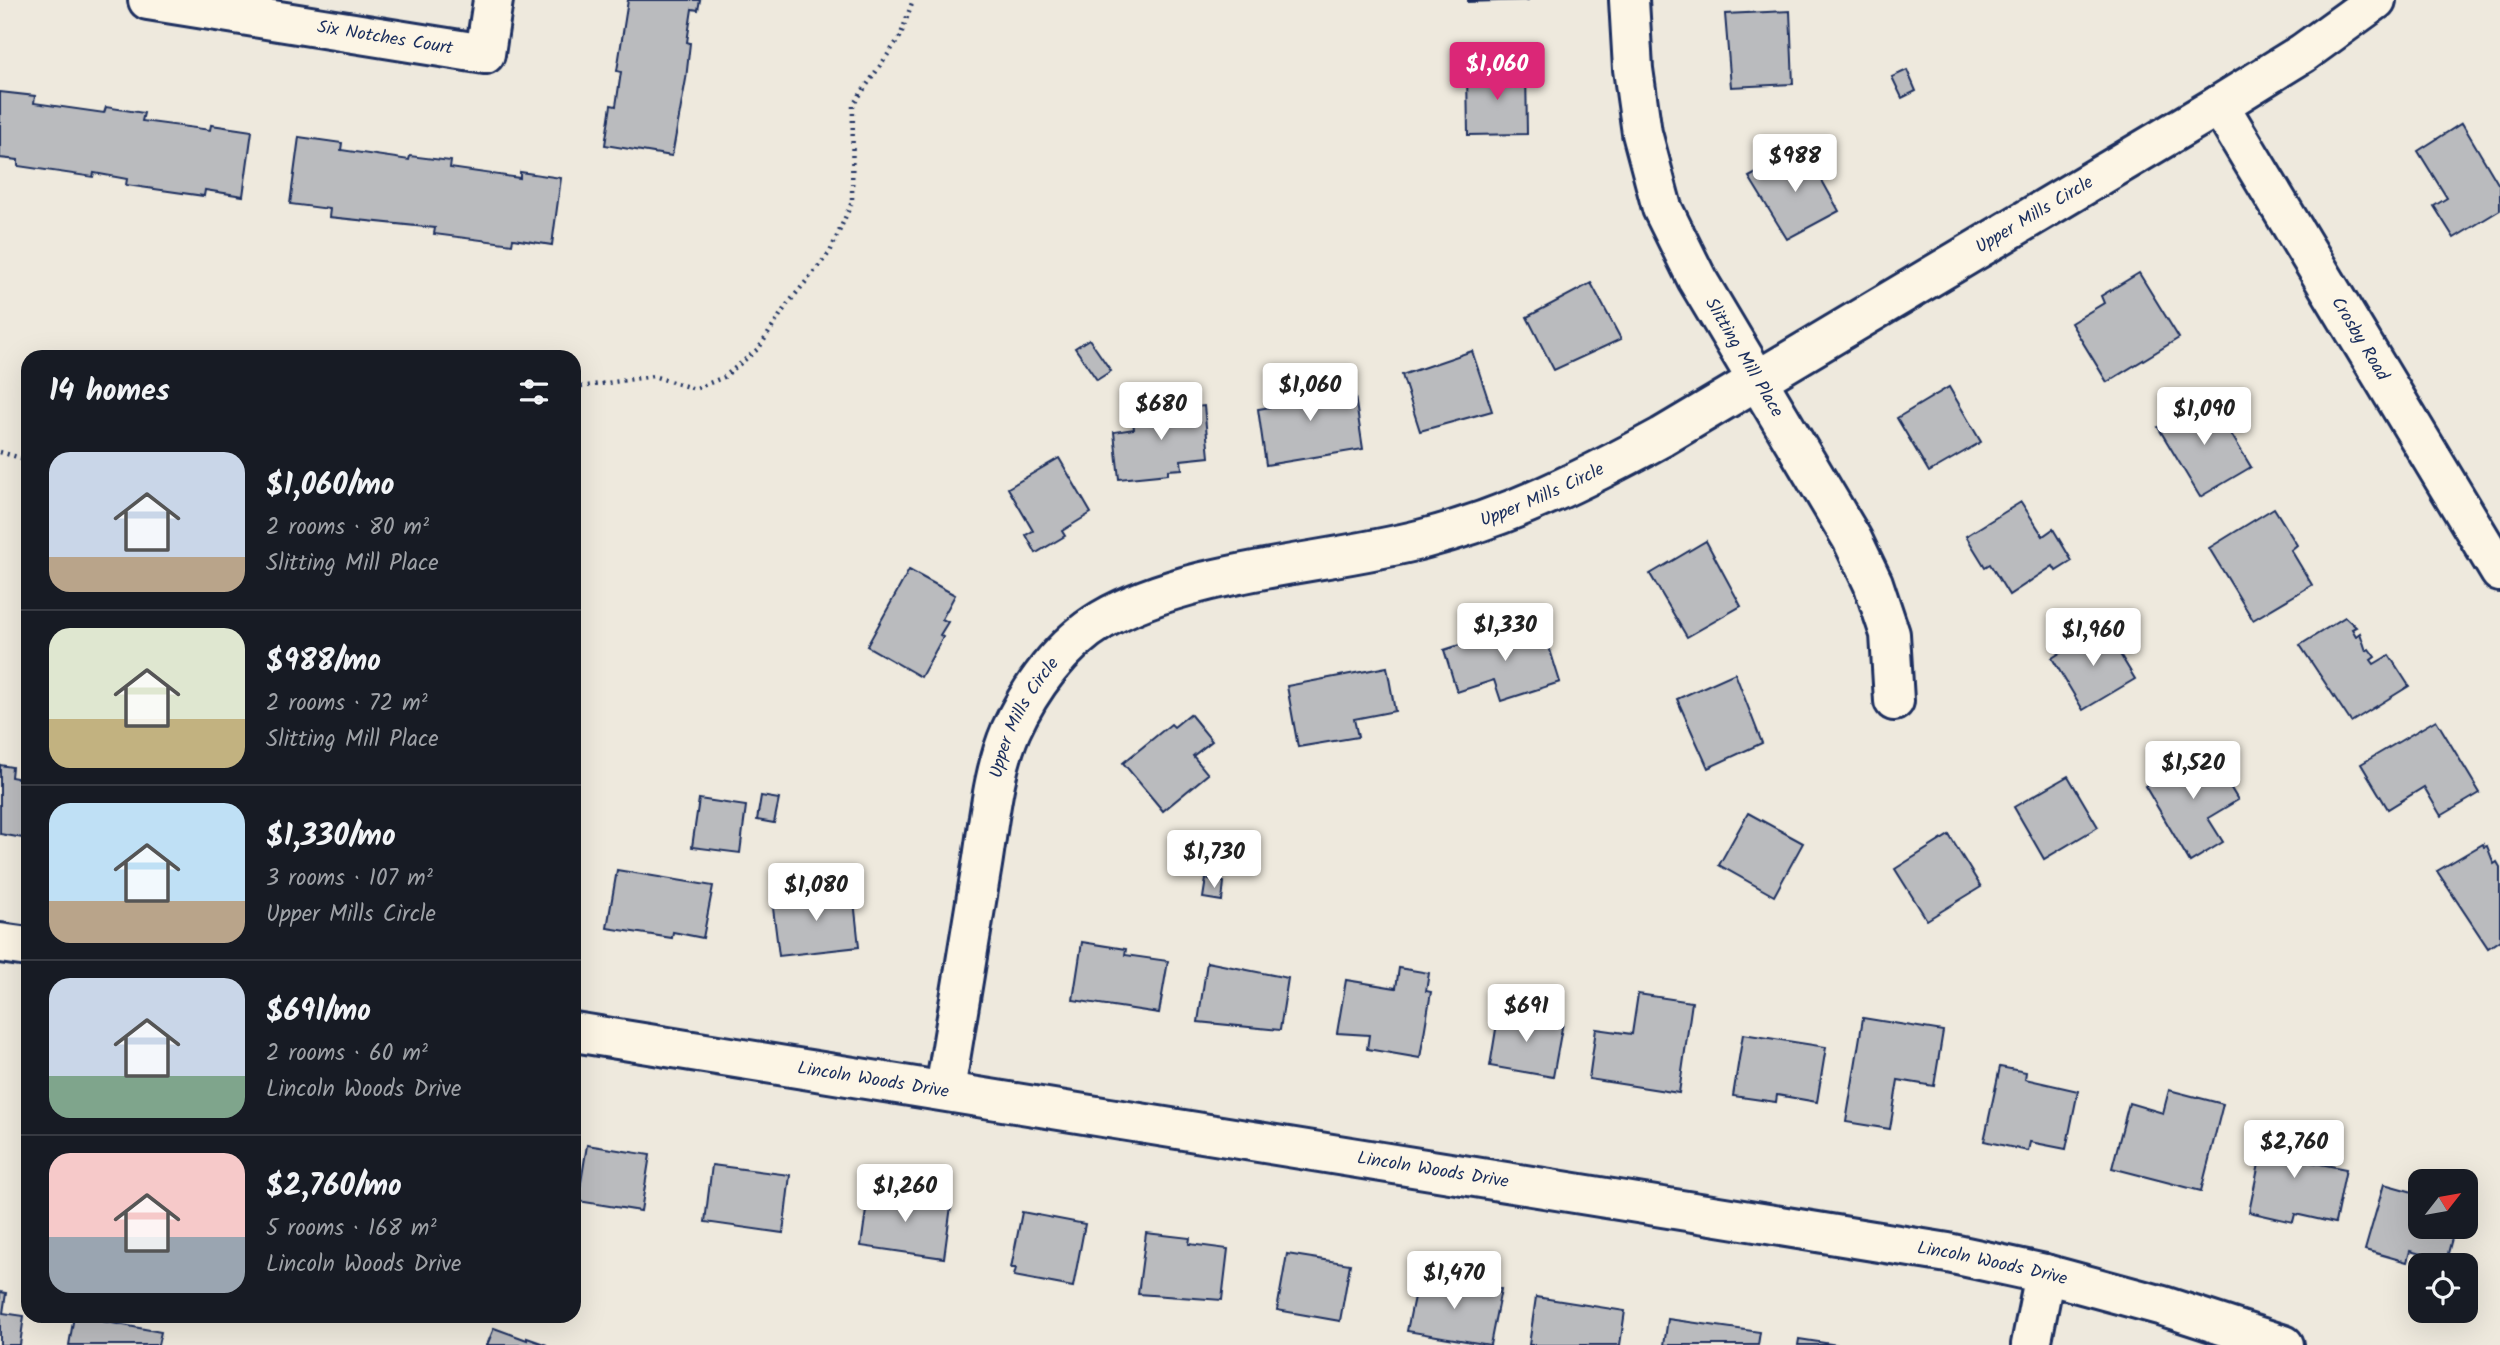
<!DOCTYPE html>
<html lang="en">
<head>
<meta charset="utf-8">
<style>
  body { margin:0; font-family:Kalam,sans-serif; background:#20242c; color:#f1f3f6; height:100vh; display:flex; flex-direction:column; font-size:26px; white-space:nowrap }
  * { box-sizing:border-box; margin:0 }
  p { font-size:23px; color:#9ea1a6 }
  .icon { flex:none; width:38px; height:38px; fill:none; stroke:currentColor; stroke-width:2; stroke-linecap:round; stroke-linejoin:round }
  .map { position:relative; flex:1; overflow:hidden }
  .side { position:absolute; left:21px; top:350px; width:560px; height:973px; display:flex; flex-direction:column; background:#171b24; border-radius:21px; box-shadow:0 7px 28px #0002 }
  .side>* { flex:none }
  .needle { width:46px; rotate:59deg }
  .buttons { position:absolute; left:2408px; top:1169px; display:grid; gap:14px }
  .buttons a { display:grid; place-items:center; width:70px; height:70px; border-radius:14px; background:#171b24; box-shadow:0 7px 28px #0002; font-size:35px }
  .price { position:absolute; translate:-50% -60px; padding:0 16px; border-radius:7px; background:#fff; color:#222; font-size:23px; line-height:46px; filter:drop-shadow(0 2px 4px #0008) }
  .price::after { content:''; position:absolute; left:50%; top:42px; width:21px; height:16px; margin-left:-10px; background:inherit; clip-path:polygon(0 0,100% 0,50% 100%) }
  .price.active { background:#db2777; color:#fff }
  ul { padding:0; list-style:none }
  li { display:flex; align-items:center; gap:21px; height:175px; padding:0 28px }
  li+li { border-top:2px solid #363941 }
  li span { display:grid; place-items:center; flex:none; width:196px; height:140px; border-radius:21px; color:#555 }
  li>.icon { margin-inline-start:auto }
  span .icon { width:84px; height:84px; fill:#fffc; stroke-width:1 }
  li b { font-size:30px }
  h2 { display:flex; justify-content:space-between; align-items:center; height:84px; padding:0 28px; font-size:30px }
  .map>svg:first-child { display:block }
  .building { fill:#babbbe; stroke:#1b2f5e; stroke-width:2 }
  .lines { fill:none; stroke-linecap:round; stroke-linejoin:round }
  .street-casing { stroke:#1b2f5e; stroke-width:44 }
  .secondary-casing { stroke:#1b2f5e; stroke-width:44 }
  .path { stroke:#1b2f5e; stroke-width:4.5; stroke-dasharray:2 5; stroke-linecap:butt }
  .street { stroke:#fcf5e5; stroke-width:38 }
  .secondary { stroke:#fcf5e5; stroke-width:38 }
  .labels { text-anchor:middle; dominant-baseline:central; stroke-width:5; stroke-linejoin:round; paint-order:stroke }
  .street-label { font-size:18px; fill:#1b2f5e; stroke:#fcf5e5 }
</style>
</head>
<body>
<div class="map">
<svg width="2500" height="1345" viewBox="0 0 2500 1345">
  <rect width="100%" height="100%" fill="#eee9dd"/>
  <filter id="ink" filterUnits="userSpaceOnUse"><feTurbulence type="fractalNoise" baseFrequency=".0143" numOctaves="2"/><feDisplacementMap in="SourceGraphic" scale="14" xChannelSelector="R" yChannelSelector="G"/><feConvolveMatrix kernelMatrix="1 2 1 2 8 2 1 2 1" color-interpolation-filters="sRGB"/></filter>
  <g filter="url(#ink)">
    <g class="building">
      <path d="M628 0H700L698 10 692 9 687 42 690 43 686 79 672 156 605 145 611 105 616 106 621 72 617 71Z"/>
      <path d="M1468 0H1529L1468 2Z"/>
      <path d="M1790 11 1793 84 1731 87 1725 14Z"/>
      <path d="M1526 69 1527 134 1468 135 1467 71Z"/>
      <path d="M1907 70 1916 91 1902 98 1892 77Z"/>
      <path d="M0 92 35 96 34 103 104 113 106 107 144 113 142 121 210 130 211 125 252 131 243 196 205 190 204 196 126 185 127 179 94 173 93 177 18 166V160L0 158Z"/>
      <path d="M2462 123 2500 187V210L2454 238 2434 206 2447 198 2418 151Z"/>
      <path d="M299 137 342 143 341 150 409 160 410 156 451 161 450 168 520 178V172L561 178 552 245 513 239 512 244 434 234 435 228 329 217 330 209 290 204Z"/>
      <path d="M1804 148 1839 211 1787 239 1749 177Z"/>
      <path d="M2139 273 2179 338 2107 382 2071 323 2104 303 2101 296Z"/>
      <path d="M1591 283 1621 339 1554 370 1527 317Z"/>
      <path d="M1089 339 1111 371 1097 380 1075 348Z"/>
      <path d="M1472 351 1492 411 1420 431 1402 375Z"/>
      <path d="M1312 371 1316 396 1354 390 1363 449 1266 465 1258 409 1290 404 1285 375Z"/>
      <path d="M1949 387 1981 442 1929 472 1897 418Z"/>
      <path d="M2209 397 2251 467 2200 497 2158 427Z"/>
      <path d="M1204 406 1209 457 1181 460 1182 469 1168 470V474L1119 479 1114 432 1134 429 1132 414Z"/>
      <path d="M1059 458 1091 513 1062 531 1065 536 1036 553 1026 535 1033 531 1008 488Z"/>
      <path d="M2021 502 2043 536 2053 529 2072 561 2056 571 2053 566 2009 595 1990 564 1985 567 1966 536Z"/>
      <path d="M2274 508 2297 545 2291 550 2312 585 2253 620 2209 548Z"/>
      <path d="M1706 541 1741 606 1687 637 1650 574Z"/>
      <path d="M909 570 955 595 942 619 948 622 940 635 943 637 921 677 867 646Z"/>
      <path d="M2345 617 2356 627 2352 629 2356 636 2360 633 2366 651 2369 649 2375 657 2371 660 2374 664 2389 655 2409 686 2351 722 2300 645Z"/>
      <path d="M1542 624 1560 682 1501 701 1494 680 1457 692 1444 650 1481 638 1482 643Z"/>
      <path d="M2103 626 2135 679 2083 710 2052 658Z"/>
      <path d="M1387 667 1395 711 1354 719 1358 737 1298 747 1287 686Z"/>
      <path d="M1735 673 1762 743 1708 768 1677 699Z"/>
      <path d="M1190 714 1212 741 1193 756 1208 774 1163 811 1123 763 1171 724 1174 727Z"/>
      <path d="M2436 720 2480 793 2441 816 2424 787 2388 809 2361 764Z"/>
      <path d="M2205 745 2238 800 2208 818 2223 842 2190 862 2145 786 2174 769 2172 765Z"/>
      <path d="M0 765 12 767 11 777 28 780 23 838 0 834Z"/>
      <path d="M2068 776 2098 827 2044 859 2014 807Z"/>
      <path d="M761 796 779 799 774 823 757 820Z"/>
      <path d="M699 799 746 806 740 853 692 847Z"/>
      <path d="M1748 813 1803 843 1774 896 1719 865Z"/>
      <path d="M1949 835 1981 887 1927 920 1895 869Z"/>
      <path d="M2483 844 2484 847 2487 846 2494 864 2497 862 2500 867V940L2488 948 2437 871Z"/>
      <path d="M617 870 713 886 703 938 673 932 672 938 607 928Z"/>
      <path d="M1206 879 1224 882 1222 901 1203 898Z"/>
      <path d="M853 891 859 947 779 956 772 900Z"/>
      <path d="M1082 942 1126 949 1125 955 1168 961 1159 1013 1073 1000Z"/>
      <path d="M1207 962 1288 978 1280 1030 1198 1022Z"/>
      <path d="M1399 968 1429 973 1426 991 1431 992 1420 1058 1367 1049 1369 1035 1337 1033 1346 980 1396 988Z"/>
      <path d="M1638 994 1692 1002 1679 1093 1589 1079 1596 1029 1632 1034Z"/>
      <path d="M1499 1011 1563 1022 1553 1077 1490 1066Z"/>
      <path d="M1863 1018 1943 1031 1934 1086 1898 1080 1890 1129 1846 1122Z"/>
      <path d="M1743 1034 1826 1047 1817 1102 1777 1095 1776 1102 1733 1096Z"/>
      <path d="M2000 1067 2026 1072 2025 1079 2078 1091 2066 1149 2030 1142 2028 1151 1984 1141Z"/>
      <path d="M2169 1090 2223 1104 2201 1191 2112 1168 2129 1103 2163 1113Z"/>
      <path d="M2267 1125 2311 1134 2305 1161 2346 1169 2335 1223 2295 1214 2293 1222 2249 1212Z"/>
      <path d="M587 1145 650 1155 641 1211 578 1201Z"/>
      <path d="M712 1165 790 1175 783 1233 705 1222Z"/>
      <path d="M2384 1184 2420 1194V1227H2455L2446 1261 2410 1251 2407 1262 2365 1250Z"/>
      <path d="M869 1189 914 1195 913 1201 951 1206 944 1258 861 1246Z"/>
      <path d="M1022 1212 1085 1224 1073 1287 1014 1276 1016 1268H1011Z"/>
      <path d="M1146 1233 1190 1238 1189 1244 1228 1249 1222 1300 1138 1294Z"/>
      <path d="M1287 1254 1350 1264 1340 1321 1277 1310Z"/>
      <path d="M1418 1277 1501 1289 1490 1345 1407 1331Z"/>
      <path d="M0 1292 6 1293 3 1313 24 1316 20 1345H0Z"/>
      <path d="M1536 1297 1625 1311 1620 1345H1529Z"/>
      <path d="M74 1316 161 1332 158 1345H69Z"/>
      <path d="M1668 1319 1760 1332 1758 1345H1664Z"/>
      <path d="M494 1328 527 1340V1338L547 1345H487Z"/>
      <path d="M1799 1339 1838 1345H1798Z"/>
    </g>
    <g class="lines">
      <defs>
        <g id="street">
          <path id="s1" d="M148 0 485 54 493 0"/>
          <path id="s2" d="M1629 0 1633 69 1642 133 1662 208 1697 279 1852 539 1873 583 1890 634 1894 701"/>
          <path d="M0 943 28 947"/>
          <path id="s3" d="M574 1032 1948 1253 2045 1274 2163 1306 2284 1345"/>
          <path id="s4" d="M945 1090C957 1015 969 940 982 865 989 821 993 771 1011 730 1030 688 1062 644 1102 620 1190 569 1323 565 1423 539 1509 517 1585 479 1662 437L2219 105"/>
          <path d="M2031 1345 2045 1274"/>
        </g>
        <g id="secondary">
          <path id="s5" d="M2376 0 2303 53 2219 105 2500 572"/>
        </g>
      </defs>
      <use href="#street" class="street-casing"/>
      <use href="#secondary" class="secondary-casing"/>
      <g class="path">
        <path d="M574 388 653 376 695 389 724 377 759 348 786 306 830 252 852 202 853 105 900 37 913 0"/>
        <path d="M0 452 28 460"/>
      </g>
      <use href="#street" class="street"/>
      <use href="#secondary" class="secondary"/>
    </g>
  </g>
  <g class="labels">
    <g class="street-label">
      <text stroke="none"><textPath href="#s1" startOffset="240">Six Notches Court</textPath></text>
      <text stroke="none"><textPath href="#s4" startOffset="1538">Upper Mills Circle</textPath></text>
      <text stroke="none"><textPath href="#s5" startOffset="462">Crosby Road</textPath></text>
      <text stroke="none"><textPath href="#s2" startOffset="382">Slitting Mill Place</textPath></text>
      <text stroke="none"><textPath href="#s4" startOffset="971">Upper Mills Circle</textPath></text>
      <text stroke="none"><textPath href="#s4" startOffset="383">Upper Mills Circle</textPath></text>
      <text stroke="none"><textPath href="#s3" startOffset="303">Lincoln Woods Drive</textPath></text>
      <text stroke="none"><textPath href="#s3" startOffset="870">Lincoln Woods Drive</textPath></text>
      <text stroke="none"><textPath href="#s3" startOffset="1437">Lincoln Woods Drive</textPath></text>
    </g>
  </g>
</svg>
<div class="buttons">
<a><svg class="needle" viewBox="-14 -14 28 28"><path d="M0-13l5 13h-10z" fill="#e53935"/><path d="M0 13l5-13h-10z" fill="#9ea1a6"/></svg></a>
<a><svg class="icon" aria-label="locate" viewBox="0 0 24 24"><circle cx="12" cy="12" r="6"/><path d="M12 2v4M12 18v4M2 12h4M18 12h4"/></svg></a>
</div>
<b class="price active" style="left:1497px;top:102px">$1,060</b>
<b class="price" style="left:1795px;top:194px">$988</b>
<b class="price" style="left:1310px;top:423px">$1,060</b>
<b class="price" style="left:1161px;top:442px">$680</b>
<b class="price" style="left:2204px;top:447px">$1,090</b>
<b class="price" style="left:1505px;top:663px">$1,330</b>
<b class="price" style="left:2093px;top:668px">$1,960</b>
<b class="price" style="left:2193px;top:801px">$1,520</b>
<b class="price" style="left:1214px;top:890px">$1,730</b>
<b class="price" style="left:816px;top:923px">$1,080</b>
<b class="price" style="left:1526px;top:1044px">$691</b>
<b class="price" style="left:2294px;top:1180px">$2,760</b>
<b class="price" style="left:905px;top:1224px">$1,260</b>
<b class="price" style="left:1454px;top:1311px">$1,470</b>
<section class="side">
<h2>14 homes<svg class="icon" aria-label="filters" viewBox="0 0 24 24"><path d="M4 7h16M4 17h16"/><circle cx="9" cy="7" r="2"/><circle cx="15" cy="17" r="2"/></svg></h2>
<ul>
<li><span style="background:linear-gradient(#c9d6e8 75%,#b9a48a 0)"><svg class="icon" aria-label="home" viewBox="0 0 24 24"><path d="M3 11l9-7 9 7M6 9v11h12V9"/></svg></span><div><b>$1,060/mo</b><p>2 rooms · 80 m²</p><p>Slitting Mill Place</p></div></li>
<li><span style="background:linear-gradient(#dfe7d0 65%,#c2b280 0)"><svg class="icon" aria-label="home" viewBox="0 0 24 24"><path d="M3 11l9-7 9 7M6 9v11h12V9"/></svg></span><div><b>$988/mo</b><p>2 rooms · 72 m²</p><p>Slitting Mill Place</p></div></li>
<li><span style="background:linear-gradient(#bfe0f5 70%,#b9a48a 0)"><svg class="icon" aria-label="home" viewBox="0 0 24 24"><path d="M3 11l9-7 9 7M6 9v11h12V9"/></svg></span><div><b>$1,330/mo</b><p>3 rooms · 107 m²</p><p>Upper Mills Circle</p></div></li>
<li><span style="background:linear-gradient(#c9d6e8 70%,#7fa58c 0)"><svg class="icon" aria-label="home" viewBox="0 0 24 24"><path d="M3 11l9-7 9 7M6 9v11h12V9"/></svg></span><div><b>$691/mo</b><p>2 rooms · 60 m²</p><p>Lincoln Woods Drive</p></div></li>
<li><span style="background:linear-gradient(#f6c9c9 60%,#9aa5b1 0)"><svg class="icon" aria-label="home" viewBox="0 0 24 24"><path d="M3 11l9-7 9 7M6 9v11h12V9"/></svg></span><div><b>$2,760/mo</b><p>5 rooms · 168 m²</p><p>Lincoln Woods Drive</p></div></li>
</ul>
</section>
</div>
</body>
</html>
